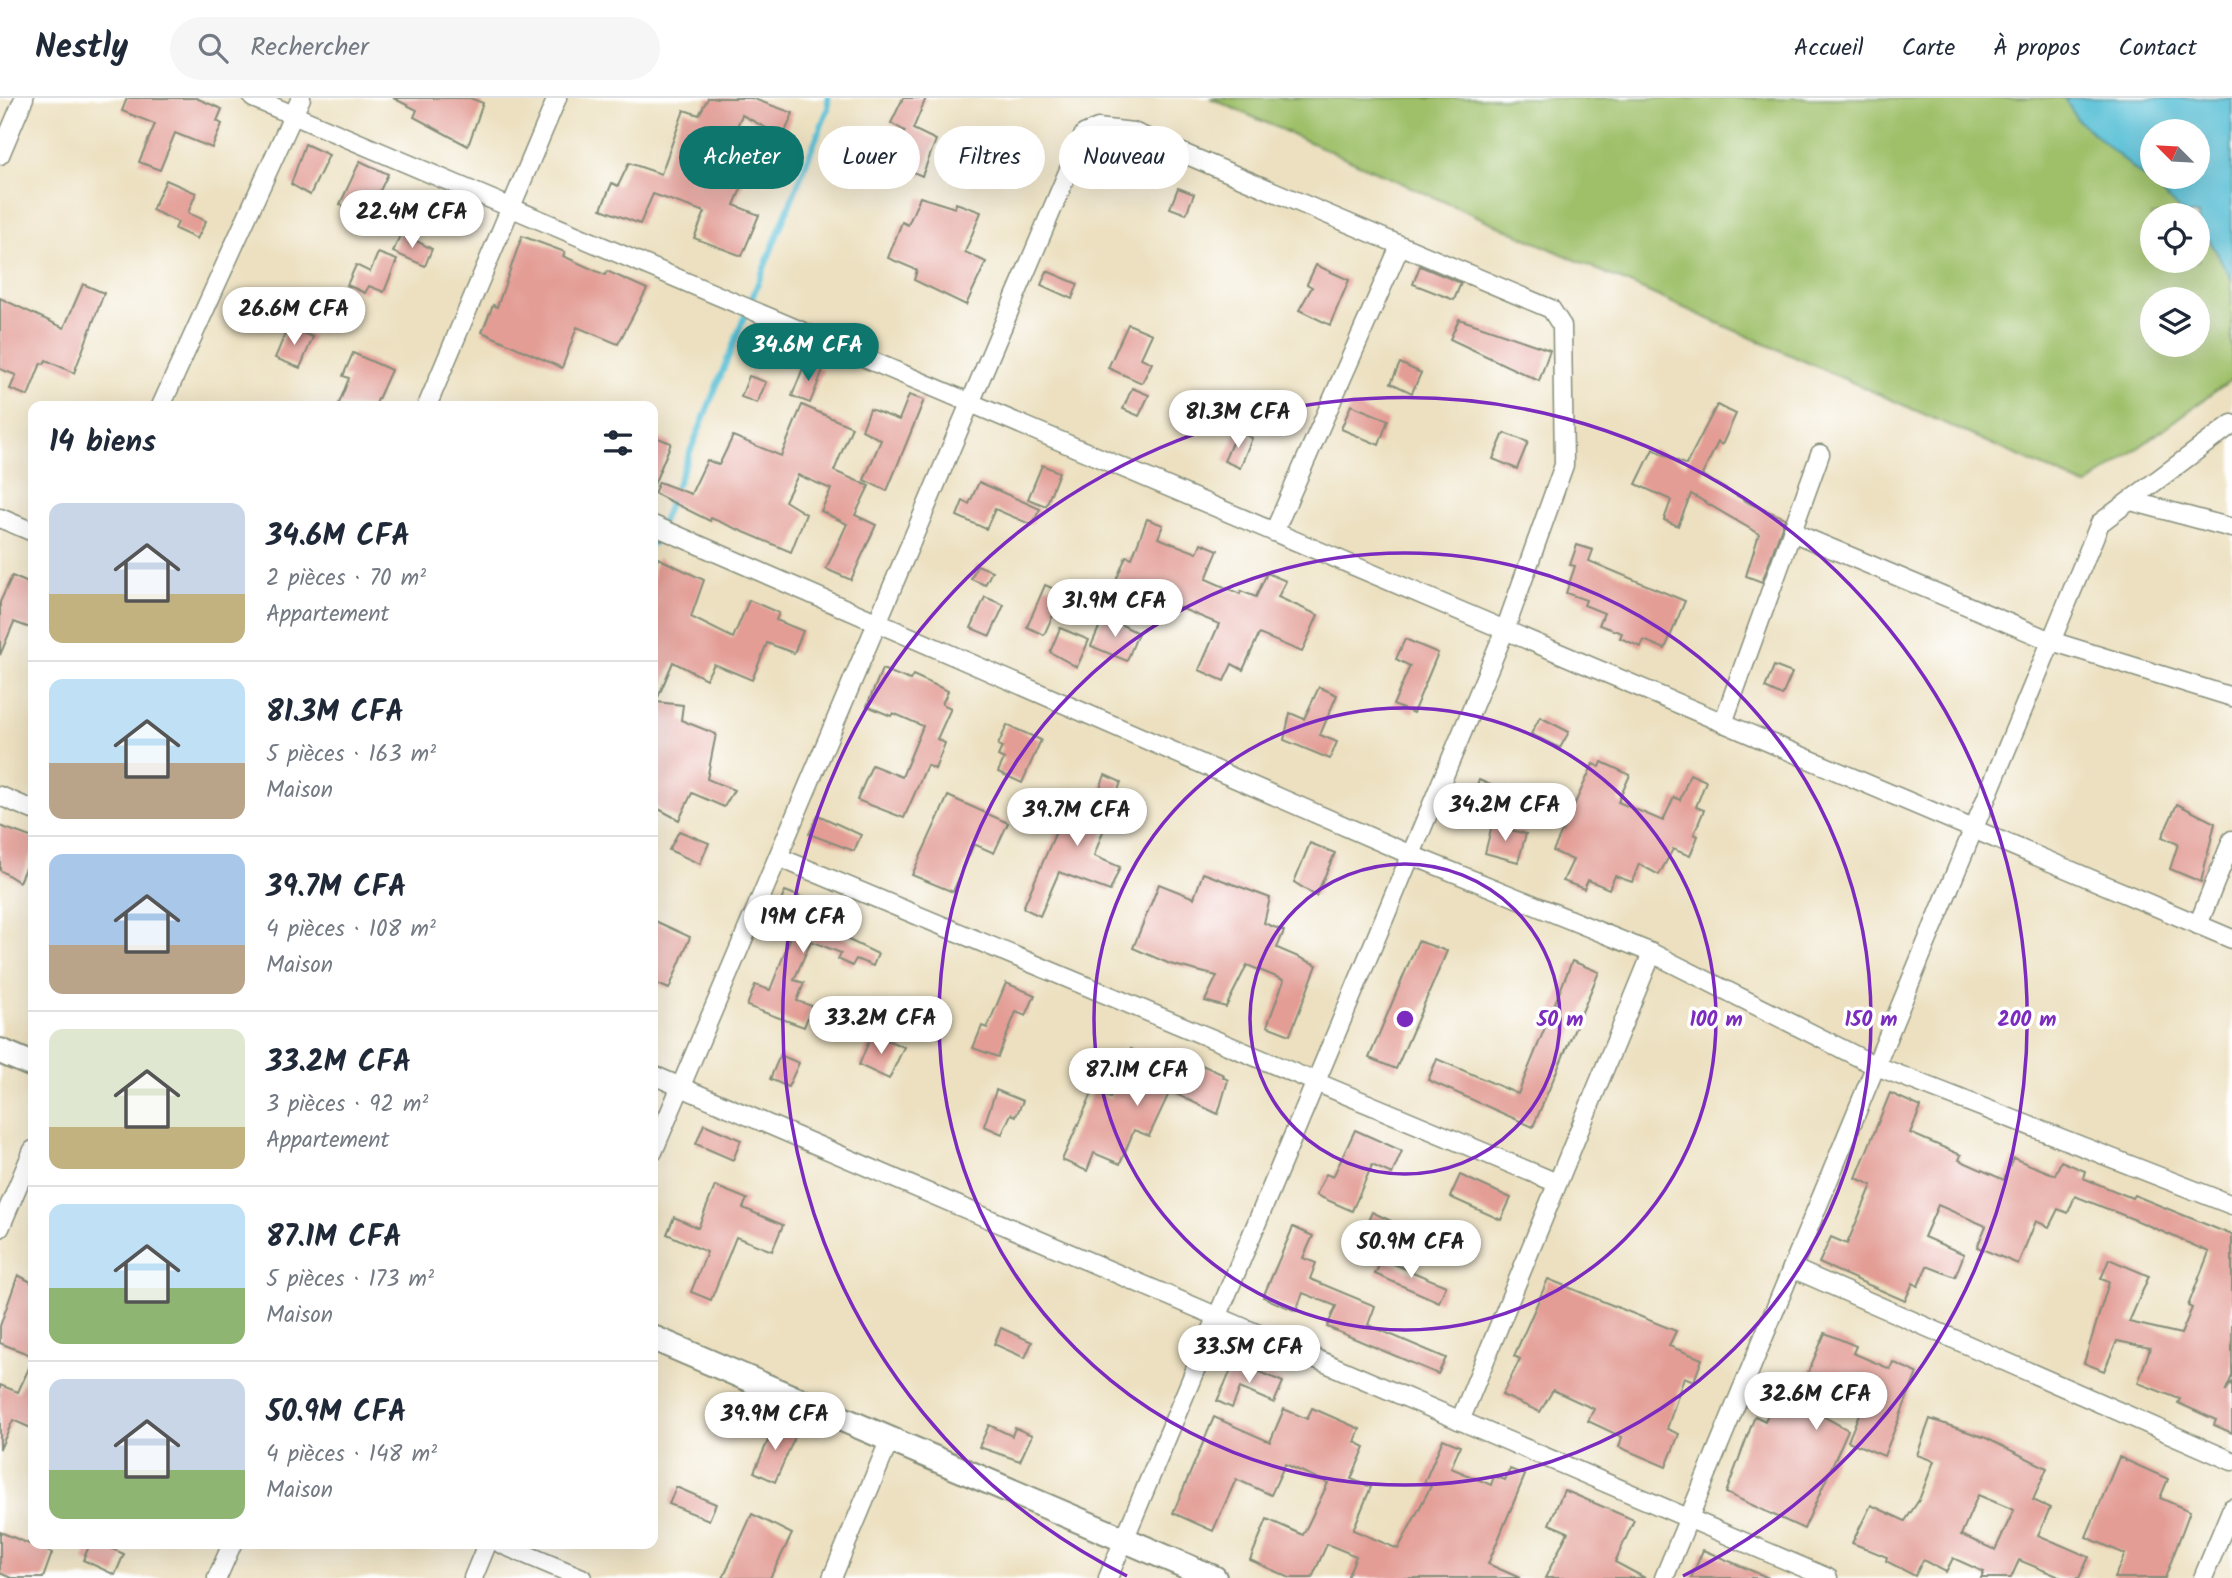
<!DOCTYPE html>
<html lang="fr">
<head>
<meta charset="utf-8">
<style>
  body { margin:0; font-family:Kalam,sans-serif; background:#f6f6f7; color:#1f2937; height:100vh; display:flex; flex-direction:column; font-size:26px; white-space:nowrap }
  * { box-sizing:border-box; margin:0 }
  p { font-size:23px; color:#747a83 }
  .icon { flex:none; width:38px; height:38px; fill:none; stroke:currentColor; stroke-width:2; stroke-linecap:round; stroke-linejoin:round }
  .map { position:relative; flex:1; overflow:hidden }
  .details { position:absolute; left:28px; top:303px; width:630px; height:1148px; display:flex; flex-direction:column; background:#fff; border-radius:14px; box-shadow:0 7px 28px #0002 }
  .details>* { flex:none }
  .guide { position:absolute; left:679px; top:28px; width:665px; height:63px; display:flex; gap:14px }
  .needle { width:46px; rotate:294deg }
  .buttons { position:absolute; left:2140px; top:21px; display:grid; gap:14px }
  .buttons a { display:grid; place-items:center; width:70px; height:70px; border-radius:50%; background:#fff; box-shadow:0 7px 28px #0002; font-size:35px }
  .price { position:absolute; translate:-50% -60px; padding:0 16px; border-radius:24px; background:#fff; color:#222; font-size:23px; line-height:46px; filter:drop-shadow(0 2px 4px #0008) }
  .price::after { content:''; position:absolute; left:50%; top:42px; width:21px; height:16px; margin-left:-10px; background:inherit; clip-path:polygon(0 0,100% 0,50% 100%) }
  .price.selected { background:#0f766e; color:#fff }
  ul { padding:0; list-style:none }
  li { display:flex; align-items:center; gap:21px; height:175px; padding:0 21px }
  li+li { border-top:2px solid #e0e1e3 }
  li span { display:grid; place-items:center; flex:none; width:196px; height:140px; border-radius:14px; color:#555 }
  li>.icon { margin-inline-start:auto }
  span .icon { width:84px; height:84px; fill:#fffc; stroke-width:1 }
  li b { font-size:30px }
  h2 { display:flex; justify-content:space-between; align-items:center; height:84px; padding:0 21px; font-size:30px }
  .tag { padding:0 24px; border-radius:32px; background:#fff; box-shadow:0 7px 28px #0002; font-size:24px; line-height:63px }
  .tag.selected { background:#0f766e; color:#fff }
  header { display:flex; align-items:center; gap:42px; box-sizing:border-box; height:98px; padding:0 35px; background:#fff; border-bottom:2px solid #e0e1e3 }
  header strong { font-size:33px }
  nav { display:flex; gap:38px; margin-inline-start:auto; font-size:24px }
  .search { width:490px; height:63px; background:#f6f6f7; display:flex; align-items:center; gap:18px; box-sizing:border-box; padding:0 24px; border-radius:38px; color:#747a83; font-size:26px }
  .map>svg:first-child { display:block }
  .green { fill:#9fc069; stroke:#5f7e4e; stroke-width:2; fill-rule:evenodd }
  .water { fill:#59c0d6; stroke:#3c7e85; stroke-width:2; fill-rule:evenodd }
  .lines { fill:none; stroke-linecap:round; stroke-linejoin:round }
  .stream { stroke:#59c0d6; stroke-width:6 }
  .building { fill:#e39d95; fill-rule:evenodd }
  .street-casing { stroke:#868e7a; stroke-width:21 }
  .secondary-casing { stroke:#868e7a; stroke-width:28 }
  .street { stroke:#fff; stroke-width:18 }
  .secondary { stroke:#fff; stroke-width:24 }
  .ring { fill:none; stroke:#7b2cbf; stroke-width:3.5 }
  .centre { fill:#7b2cbf; stroke:#fff; stroke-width:3.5 }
  .ring-label { font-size:21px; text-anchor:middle; font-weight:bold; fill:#7b2cbf; stroke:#fff; stroke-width:7; stroke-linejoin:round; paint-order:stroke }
</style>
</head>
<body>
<header>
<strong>Nestly</strong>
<div class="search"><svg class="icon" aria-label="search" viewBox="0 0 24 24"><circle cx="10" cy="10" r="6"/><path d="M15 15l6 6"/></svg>Rechercher</div>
<nav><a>Accueil</a><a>Carte</a><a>À propos</a><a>Contact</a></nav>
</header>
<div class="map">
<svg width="2232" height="1480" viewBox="0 0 2232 1480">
  <rect width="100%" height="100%" fill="#fff"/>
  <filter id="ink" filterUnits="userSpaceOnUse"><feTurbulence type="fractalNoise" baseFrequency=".0143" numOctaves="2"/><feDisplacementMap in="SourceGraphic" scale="14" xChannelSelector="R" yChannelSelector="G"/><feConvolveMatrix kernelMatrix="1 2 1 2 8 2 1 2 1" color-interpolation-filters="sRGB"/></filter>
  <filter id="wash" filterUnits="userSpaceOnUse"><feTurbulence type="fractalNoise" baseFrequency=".00686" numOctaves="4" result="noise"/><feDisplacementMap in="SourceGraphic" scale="28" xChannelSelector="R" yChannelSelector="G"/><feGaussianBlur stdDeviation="1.57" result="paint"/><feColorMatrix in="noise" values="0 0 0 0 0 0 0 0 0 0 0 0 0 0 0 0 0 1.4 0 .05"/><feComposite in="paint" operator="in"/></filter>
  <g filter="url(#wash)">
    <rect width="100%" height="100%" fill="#ece0c0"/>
    <path class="green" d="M1210 0H2232V281L2086 388ZM2152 33H2198V79H2152ZM2152 117H2198V163H2152ZM2152 201H2198V247H2152Z"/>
    <path class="water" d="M2064 0H2232V182L2205 134 2198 128V117H2186L2077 21ZM2152 33H2198V79H2152Z"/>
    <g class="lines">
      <path class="stream" d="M653 446 828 11V0"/>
    </g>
    <g id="blocks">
      <g class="building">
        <path d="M127 0H196L222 11 217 23 222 26 212 50 175 35 160 72 139 64 155 26 122 13Z"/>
        <path d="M393 0H470L483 5 468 48 414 19 417 12Z"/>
        <path d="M708 0H751L793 15 783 39 742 17 727 51 753 63 734 107 759 117 742 158 694 140 705 114 653 96 640 126 601 111 612 85 618 88 629 65 661 76 684 12 699 17Z"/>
        <path d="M903 0H926L913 31 936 42 922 78 888 63 905 33 891 25Z"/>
        <path d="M957 39 1012 60 1001 83 949 60Z"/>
        <path d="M305 46 329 57 310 97 291 86Z"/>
        <path d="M360 63 388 76 367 120 340 106Z"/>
        <path d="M166 82 196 95 188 115 206 123 197 141 175 131 178 124 152 112Z"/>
        <path d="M1178 90 1194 96 1186 116 1170 110Z"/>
        <path d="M920 99 955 110 956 105 981 114 965 154 986 164 966 207 914 182 917 172 888 160 902 124 908 127Z"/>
        <path d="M401 135 432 151 425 168 393 154Z"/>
        <path d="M522 138 565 154 563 158 605 177 607 173 647 191 618 246 577 229 562 270 482 234 493 207 497 209Z"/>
        <path d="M378 155 397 162 384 194 369 188 365 195 347 187 356 167 370 174Z"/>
        <path d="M1316 167 1349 182 1330 227 1299 212 1312 189 1307 186Z"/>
        <path d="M1420 168 1461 185 1454 202 1413 186Z"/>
        <path d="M1047 173 1078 186 1072 201 1041 187Z"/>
        <path d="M83 186 104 195 74 275 46 262 44 266 41 265 28 298 10 291 16 277 0 271V200L64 230Z"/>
        <path d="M1459 221 1550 252 1539 283 1450 241Z"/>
        <path d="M1128 226 1152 236 1141 260 1152 265 1142 285 1108 270Z"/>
        <path d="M288 229 313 239 300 270 275 260Z"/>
        <path d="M353 255 391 272 375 308H338L349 280 343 278Z"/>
        <path d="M805 265 823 272 810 305 792 298Z"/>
        <path d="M1400 265 1421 275 1412 295 1391 285Z"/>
        <path d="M749 278 766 284 757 305 741 299Z"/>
        <path d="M1132 290 1149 297 1139 318 1123 311Z"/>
        <path d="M909 297 924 302 887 393 864 382 881 342 862 332 870 311 899 322Z"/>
        <path d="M802 307 852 329 834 373 869 388 855 417 876 427 851 482 826 471 847 426 821 413 831 391 798 377 785 403 806 416 791 454 711 420 710 423 654 395 659 384 691 396 707 362 719 367 733 338 781 358Z"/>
        <path d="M1351 307 1388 322 1379 347 1341 331Z"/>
        <path d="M1717 307 1736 316 1722 347 1718 344 1702 377 1751 406 1785 420 1762 484 1746 478 1759 436 1691 396 1678 428 1664 422 1671 402 1636 386 1653 351 1686 367Z"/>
        <path d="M1237 333 1252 340 1240 370 1224 363Z"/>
        <path d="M1504 335 1528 344 1517 371 1493 361Z"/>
        <path d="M653 338 671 345 653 389Z"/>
        <path d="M1042 367 1059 374 1046 408 1028 401Z"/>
        <path d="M979 384 1040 411 1032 427 995 411 986 431 957 418 963 403 969 406Z"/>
        <path d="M1147 421 1163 427 1158 440 1197 455 1201 445 1218 452 1206 481 1240 496 1241 493 1256 499 1267 475 1286 483 1278 499 1318 517 1302 554 1259 536 1243 572 1232 566 1224 583 1199 572 1219 526 1132 490 1129 497 1113 490 1126 458 1132 460Z"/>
        <path d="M1577 447 1593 452 1589 463 1685 503 1665 551 1644 542 1641 549 1620 540 1622 535 1599 527 1604 515 1584 507 1586 502 1566 495 1575 468 1570 467Z"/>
        <path d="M658 460 704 482 691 519 733 540 749 502 779 515 776 522 803 533 794 555 767 545 752 582 714 566 706 581 673 564 656 604 683 607 681 622 716 636 707 681 734 692 724 709 692 695 679 722 653 708V472Z"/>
        <path d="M977 467 992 473 985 487 971 481Z"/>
        <path d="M12 478 33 487V531L14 524 0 557V504Z"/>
        <path d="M1045 487 1063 495 1044 537 1027 529Z"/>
        <path d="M985 499 1004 507 990 538 971 530Z"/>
        <path d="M1104 518 1138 535 1127 563 1091 548Z"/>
        <path d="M1060 530 1089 542 1077 569 1050 554Z"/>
        <path d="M1405 541 1438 555 1413 615 1393 607 1410 568 1396 561Z"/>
        <path d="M1774 568 1792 575 1782 598 1765 590Z"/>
        <path d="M882 571 910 582 913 577 948 593 942 606 951 610 937 641 945 645 935 671 927 667 904 720 857 702 872 667 902 679 923 628 893 615 891 618 867 608Z"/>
        <path d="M1319 589 1337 597 1320 637 1337 644 1330 661 1284 642 1290 615 1304 621Z"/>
        <path d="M1540 619 1569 634 1560 650 1531 636Z"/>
        <path d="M1007 627 1041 642 1022 685 998 674 1004 661 998 658 1002 649 998 647Z"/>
        <path d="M1602 664 1630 677 1618 704 1663 723 1674 699 1680 702 1690 676 1706 683 1696 709 1704 712 1694 736 1698 738 1690 758 1673 751 1659 777 1639 766 1632 784 1615 778 1609 791 1588 782 1584 791 1563 783 1573 762 1553 753 1593 666 1600 669Z"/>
        <path d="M1105 677 1121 684 1094 758 1120 769 1110 793 1059 774 1040 818 1023 810 1070 701 1092 711Z"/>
        <path d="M1479 682 1502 692 1490 718 1467 707Z"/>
        <path d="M948 698 1008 725 994 755 974 746 953 794 912 777Z"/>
        <path d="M2177 706 2215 725 2201 784 2170 771 2178 746 2162 739Z"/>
        <path d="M818 717 861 737 854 753 809 736Z"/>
        <path d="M1492 727 1526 736 1518 764 1485 755Z"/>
        <path d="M0 728 33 740V752L19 784 0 772Z"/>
        <path d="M679 733 709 745 700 766 669 752Z"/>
        <path d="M1310 745 1335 755 1316 798 1294 784Z"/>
        <path d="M1203 775 1270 800 1264 825 1284 833 1277 850 1317 867 1290 937 1267 928 1284 882 1247 867 1226 909 1205 903 1217 878 1170 866 1133 850 1159 786 1194 800Z"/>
        <path d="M785 793 844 815 836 836 878 856 873 868 856 861 852 868 838 861 841 855 811 843 794 882 804 885 797 903 812 908 804 929 747 908 755 887 770 892 790 841 770 832Z"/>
        <path d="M653 822 690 839 669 891 653 884Z"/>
        <path d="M1418 843 1447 853 1396 971 1369 960Z"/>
        <path d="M1572 863 1599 874 1533 1029 1428 982 1437 961 1518 996Z"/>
        <path d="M1006 885 1035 897 1026 918 1016 914 998 959 973 950 982 928 987 930Z"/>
        <path d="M872 936 904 949 889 981 859 967Z"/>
        <path d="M1131 951 1194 985 1202 967 1224 977 1223 979 1228 982 1218 1016 1170 993 1149 1038 1134 1032 1120 1066 1094 1055 1087 1073 1062 1062 1093 993 1110 1000Z"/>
        <path d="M780 957 799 965 788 989 770 981Z"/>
        <path d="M996 992 1023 1003 1016 1018 1011 1016 1002 1036 984 1028Z"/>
        <path d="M1890 995 1921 1009 1910 1035 1961 1057 1959 1062 2004 1082 2013 1060 2055 1077 2061 1063 2085 1073 2083 1080 2132 1100 2134 1097 2232 1137V1278L2225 1294 2232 1284V1335L2214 1327 2216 1322 2178 1305 2180 1301 2138 1285 2150 1250 2117 1243 2104 1273 2084 1265 2109 1184 2101 1181 2109 1161 2149 1178 2129 1224 2181 1236 2192 1210 2188 1208 2209 1154 2138 1123 2075 1098 2068 1115 2058 1111 2049 1129 2036 1123 2018 1166 1977 1149 1986 1128 1938 1107 1924 1139 1964 1156 1955 1179 1927 1168 1918 1188 1913 1185 1905 1203 1819 1165 1831 1139 1847 1146 1872 1087 1856 1080Z"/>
        <path d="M704 1026 741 1042 733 1062 696 1046Z"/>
        <path d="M1355 1032 1402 1053 1392 1076 1372 1067 1352 1113 1316 1097 1326 1076 1333 1079Z"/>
        <path d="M1460 1077 1511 1100 1501 1122 1450 1099Z"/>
        <path d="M715 1088 747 1101 743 1110 783 1127 772 1153 736 1139 711 1202 691 1194 707 1154 667 1136 674 1119 698 1130Z"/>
        <path d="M1372 1114 1391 1123 1380 1147 1361 1138Z"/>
        <path d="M1293 1129 1313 1138 1303 1160 1316 1165 1310 1181 1375 1208 1368 1227 1446 1260 1438 1276 1327 1229 1336 1208 1303 1195 1296 1213 1263 1199Z"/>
        <path d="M1382 1161 1446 1188 1439 1204 1375 1176Z"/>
        <path d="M18 1177 33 1185V1258L0 1245V1228Z"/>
        <path d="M1548 1181 1676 1233 1669 1248 1702 1261 1694 1283 1684 1279 1667 1331 1679 1336 1666 1369 1619 1349 1622 1339 1588 1323 1594 1311 1553 1292 1540 1314 1502 1297 1520 1261 1514 1258Z"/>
        <path d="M1001 1230 1032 1244 1025 1260 994 1246Z"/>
        <path d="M1825 1235 1856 1248 1853 1255 1890 1271 1893 1264 1917 1275 1884 1358 1848 1343 1866 1299 1825 1281 1812 1312 1848 1332 1804 1431 1726 1395 1755 1318 1765 1323 1782 1283 1801 1291Z"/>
        <path d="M33 1261V1331L13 1322 0 1351V1287L18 1294Z"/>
        <path d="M1235 1263 1283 1284 1274 1305 1240 1290 1232 1310 1217 1303Z"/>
        <path d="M1312 1310 1360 1331 1355 1344 1365 1349 1351 1381 1371 1389 1353 1432 1398 1451 1431 1388 1424 1385 1443 1341 1460 1348 1451 1370 1491 1387 1494 1378 1505 1382 1510 1371 1525 1377 1488 1466 1520 1480H1347L1356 1458 1327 1446 1312 1480H1290L1250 1462 1267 1421 1303 1437 1328 1385 1285 1366 1271 1397 1236 1381 1213 1433 1173 1415 1214 1319 1270 1344 1284 1311 1307 1321Z"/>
        <path d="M1930 1321 1986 1340 2047 1370 2033 1402 2050 1410 2038 1437 2089 1459 2079 1480H2062L2019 1462 2011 1480H1981L1984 1474 1953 1460 1946 1474 1923 1462 1915 1478 1886 1463 1887 1459 1852 1445 1871 1407 1905 1423 1919 1402 1934 1363 1917 1357ZM1978 1397 2014 1412 1995 1452 1961 1437Z"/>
        <path d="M776 1325 797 1334 775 1384 754 1374Z"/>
        <path d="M989 1327 1012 1338 1015 1330 1032 1337 1020 1363 979 1349Z"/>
        <path d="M2119 1359 2168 1381 2160 1400 2190 1413 2165 1480H2114L2125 1456 2086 1439Z"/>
        <path d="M676 1389 716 1406 709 1422 669 1406Z"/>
        <path d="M1564 1392 1634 1422 1615 1464 1645 1480H1545L1568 1434 1549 1426Z"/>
        <path d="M752 1416 792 1436 770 1480H723Z"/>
        <path d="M0 1434 52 1455 43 1480H11L0 1475Z"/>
        <path d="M90 1446H114L112 1451 124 1456 115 1477 83 1462Z"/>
        <path d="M1703 1452 1769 1480H1691Z"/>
      </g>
    </g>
  </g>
  <g filter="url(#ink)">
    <use href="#blocks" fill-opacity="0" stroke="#868e7a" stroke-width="2"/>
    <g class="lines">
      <defs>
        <g id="street">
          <path d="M253 0 2232 841"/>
          <path d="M0 57 24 0"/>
          <path d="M161 308 301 0"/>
          <path d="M427 308 557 0"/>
          <path d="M2131 403 2232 430"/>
          <path d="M0 420 33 434"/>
          <path d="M653 427 1411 757 1652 855 1874 967 2232 1107"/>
          <path d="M1274 434 1400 148"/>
          <path d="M1792 434 2051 543 2232 599"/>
          <path d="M1723 625 1820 356"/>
          <path d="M0 698 33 712"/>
          <path d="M778 759 1557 1085"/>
          <path d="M2198 827 2232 742"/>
          <path d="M653 977 1828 1480"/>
          <path d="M653 1054 1084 36 1098 30 1133 34 1551 211 1562 228 1564 367 1505 532 1108 1480"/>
          <path d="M0 1130 33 1052"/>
          <path d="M1792 1170 2232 1363"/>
          <path d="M1460 1323 1652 855"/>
          <path d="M501 1446 582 1480"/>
          <path d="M217 1480 232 1446"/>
          <path d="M473 1480 487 1446"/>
          <path d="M832 1480 890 1341"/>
          <path d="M1664 1480 2100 425 2232 326"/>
          <path d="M2203 1480 2232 1410"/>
        </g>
        <g id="secondary">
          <path d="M0 953 33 967"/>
          <path d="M653 1240 1214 1480"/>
        </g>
      </defs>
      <use href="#street" class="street-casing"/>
      <use href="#secondary" class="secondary-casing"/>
      <use href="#street" class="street"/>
      <use href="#secondary" class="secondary"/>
    </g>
  </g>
  <g class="ring">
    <circle cx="1405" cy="921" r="155"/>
    <circle cx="1405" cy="921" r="311"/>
    <circle cx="1405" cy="921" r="466"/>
    <path d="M1127 1478A622 622 0 1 1 1683 1478"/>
  </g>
  <circle cx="1405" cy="921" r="10" class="centre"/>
  <g class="ring-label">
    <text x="1560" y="928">50 m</text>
    <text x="1716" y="928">100 m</text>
    <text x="1871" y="928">150 m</text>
    <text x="2027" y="928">200 m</text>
  </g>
</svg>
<div class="buttons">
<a><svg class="needle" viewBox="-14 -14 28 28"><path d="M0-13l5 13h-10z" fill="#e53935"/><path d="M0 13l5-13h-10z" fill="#747a83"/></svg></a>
<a><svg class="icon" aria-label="locate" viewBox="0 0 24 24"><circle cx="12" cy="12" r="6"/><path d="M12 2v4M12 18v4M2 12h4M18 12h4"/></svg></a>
<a><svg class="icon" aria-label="layers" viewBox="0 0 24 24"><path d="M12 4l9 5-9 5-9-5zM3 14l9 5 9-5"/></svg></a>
</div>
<b class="price" style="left:412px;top:152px">22.4M CFA</b>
<b class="price" style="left:294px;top:249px">26.6M CFA</b>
<b class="price selected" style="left:808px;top:285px">34.6M CFA</b>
<b class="price" style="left:1238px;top:352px">81.3M CFA</b>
<b class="price" style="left:1115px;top:541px">31.9M CFA</b>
<b class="price" style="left:1505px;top:745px">34.2M CFA</b>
<b class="price" style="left:1077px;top:750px">39.7M CFA</b>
<b class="price" style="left:803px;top:857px">19M CFA</b>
<b class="price" style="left:881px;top:958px">33.2M CFA</b>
<b class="price" style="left:1137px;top:1010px">87.1M CFA</b>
<b class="price" style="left:1411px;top:1182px">50.9M CFA</b>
<b class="price" style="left:1249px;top:1287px">33.5M CFA</b>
<b class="price" style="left:1816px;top:1334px">32.6M CFA</b>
<b class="price" style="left:775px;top:1354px">39.9M CFA</b>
<div class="guide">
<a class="tag selected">Acheter</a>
<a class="tag">Louer</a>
<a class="tag">Filtres</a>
<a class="tag">Nouveau</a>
</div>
<section class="details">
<h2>14 biens<svg class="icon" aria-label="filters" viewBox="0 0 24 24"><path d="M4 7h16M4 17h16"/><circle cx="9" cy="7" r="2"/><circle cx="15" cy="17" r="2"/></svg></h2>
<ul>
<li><span style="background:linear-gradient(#c9d6e8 65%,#c2b280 0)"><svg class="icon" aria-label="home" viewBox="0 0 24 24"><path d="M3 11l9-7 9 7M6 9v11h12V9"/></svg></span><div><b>34.6M CFA</b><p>2 pièces · 70 m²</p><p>Appartement</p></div></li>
<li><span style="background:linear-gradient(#bfe0f5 60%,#b9a48a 0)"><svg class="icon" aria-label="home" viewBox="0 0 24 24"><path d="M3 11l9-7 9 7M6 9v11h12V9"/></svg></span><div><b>81.3M CFA</b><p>5 pièces · 163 m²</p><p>Maison</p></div></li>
<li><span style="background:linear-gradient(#a9c7e8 65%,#b9a48a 0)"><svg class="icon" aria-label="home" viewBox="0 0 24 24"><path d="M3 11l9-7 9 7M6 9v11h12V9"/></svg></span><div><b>39.7M CFA</b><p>4 pièces · 108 m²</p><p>Maison</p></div></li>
<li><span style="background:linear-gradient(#dfe7d0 70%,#c2b280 0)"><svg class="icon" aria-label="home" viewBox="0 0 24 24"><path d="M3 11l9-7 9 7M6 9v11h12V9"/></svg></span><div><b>33.2M CFA</b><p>3 pièces · 92 m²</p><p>Appartement</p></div></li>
<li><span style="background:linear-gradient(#bfe0f5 60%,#8fb573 0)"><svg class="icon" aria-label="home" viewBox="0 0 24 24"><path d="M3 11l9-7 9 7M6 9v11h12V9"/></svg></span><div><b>87.1M CFA</b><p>5 pièces · 173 m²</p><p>Maison</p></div></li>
<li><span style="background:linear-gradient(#c9d6e8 65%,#8fb573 0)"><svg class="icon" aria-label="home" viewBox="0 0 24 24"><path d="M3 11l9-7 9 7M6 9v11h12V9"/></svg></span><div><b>50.9M CFA</b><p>4 pièces · 148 m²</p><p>Maison</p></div></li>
</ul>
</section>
</div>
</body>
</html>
